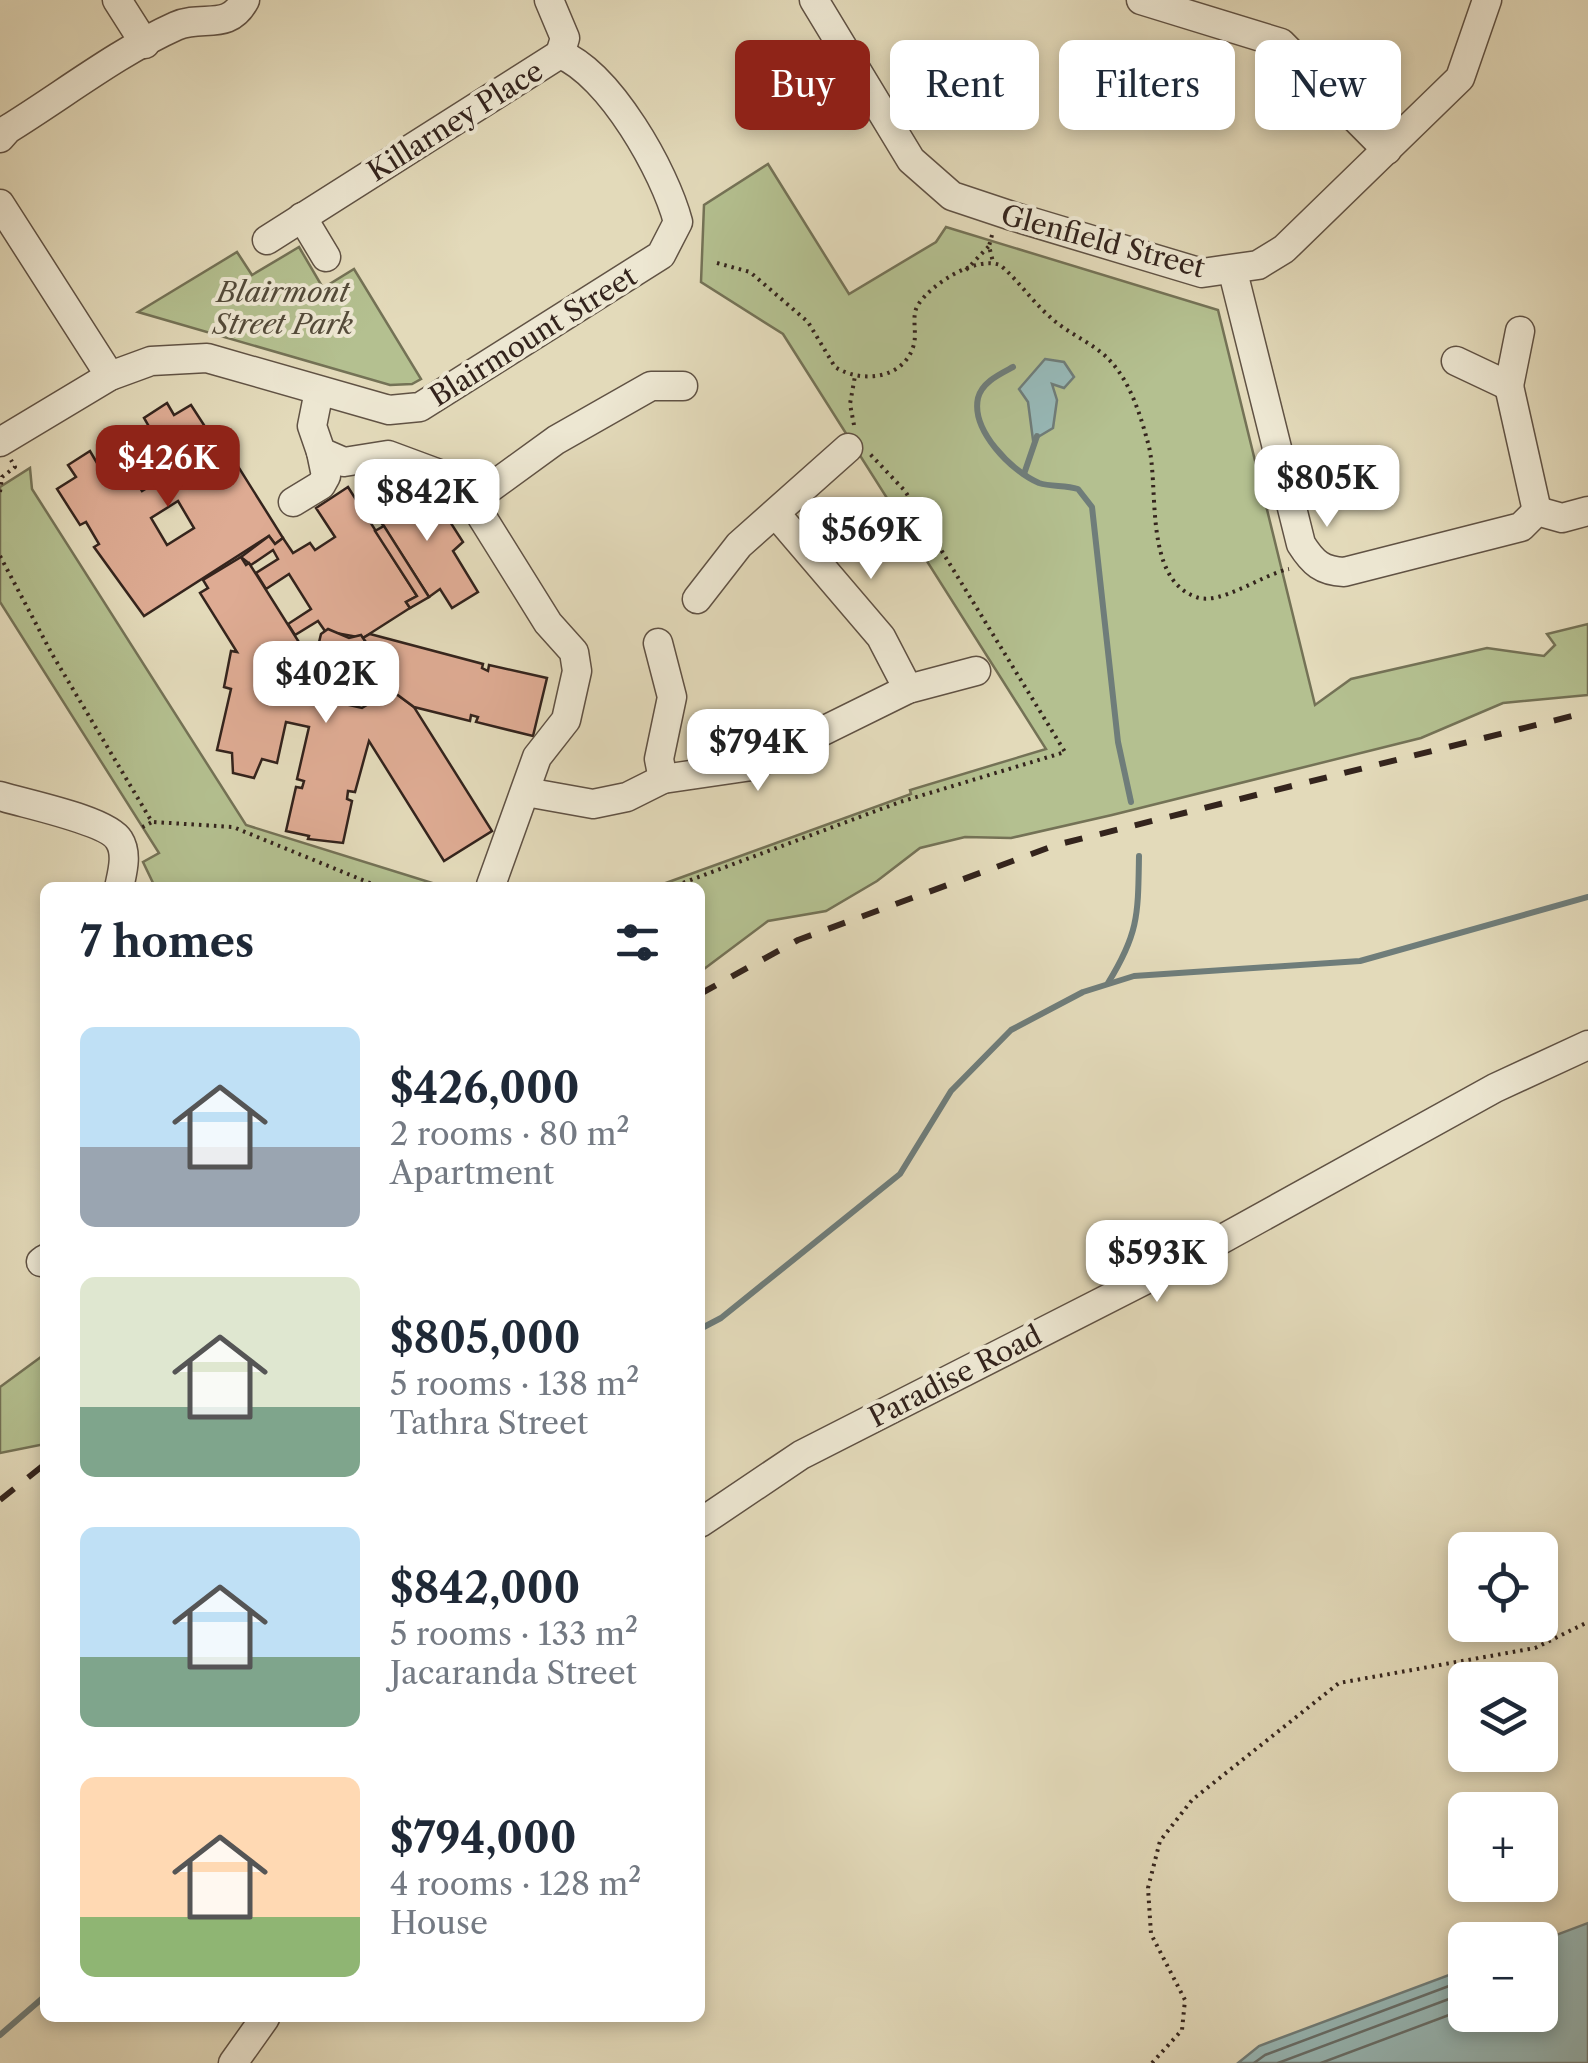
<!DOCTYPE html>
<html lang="en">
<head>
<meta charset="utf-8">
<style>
  body { margin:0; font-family:"Libre Caslon Text",serif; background:#f6f6f7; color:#1f2937; height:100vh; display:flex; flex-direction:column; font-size:38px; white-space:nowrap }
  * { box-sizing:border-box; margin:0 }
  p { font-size:32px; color:#747a83 }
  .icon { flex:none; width:55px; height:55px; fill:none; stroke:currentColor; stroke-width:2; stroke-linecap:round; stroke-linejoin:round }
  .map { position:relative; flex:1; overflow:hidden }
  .drawer { position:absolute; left:40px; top:882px; width:665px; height:1140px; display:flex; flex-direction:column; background:#fff; border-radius:15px; box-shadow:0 5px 15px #0003 }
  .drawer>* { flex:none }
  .top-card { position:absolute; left:735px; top:40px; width:702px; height:90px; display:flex; gap:20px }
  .tools { position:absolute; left:1448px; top:1532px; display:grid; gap:20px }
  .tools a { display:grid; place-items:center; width:110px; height:110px; border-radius:15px; background:#fff; box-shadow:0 5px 15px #0003; font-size:50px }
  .price { position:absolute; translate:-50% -85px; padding:0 22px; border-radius:20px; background:#fff; color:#222; font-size:32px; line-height:65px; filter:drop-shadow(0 2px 5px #0008) }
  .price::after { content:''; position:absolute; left:50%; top:60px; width:30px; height:22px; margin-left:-15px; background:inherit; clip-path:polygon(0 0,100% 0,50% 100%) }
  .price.active { background:#8f2418; color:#fff }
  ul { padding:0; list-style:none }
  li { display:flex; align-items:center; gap:30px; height:250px; padding:0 40px }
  li span { display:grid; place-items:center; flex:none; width:280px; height:200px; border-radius:15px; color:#555 }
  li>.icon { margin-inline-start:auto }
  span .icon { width:120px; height:120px; fill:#fffc; stroke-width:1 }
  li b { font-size:42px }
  h2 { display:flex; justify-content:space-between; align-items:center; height:120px; padding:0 40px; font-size:42px }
  .tag { padding:0 35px; border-radius:15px; background:#fff; box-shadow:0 5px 15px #0003; font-size:35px; line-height:90px }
  .tag.active { background:#8f2418; color:#fff }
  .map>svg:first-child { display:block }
  .green { fill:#b4c090; stroke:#747256; stroke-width:2.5 }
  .water { fill:#97b9b8; stroke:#6f7d7a; stroke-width:2.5 }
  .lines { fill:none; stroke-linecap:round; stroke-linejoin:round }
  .shore { stroke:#666e6a; stroke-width:2.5 }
  .stream { stroke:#6f7d7a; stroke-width:6 }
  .building { fill:#deab93; stroke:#34241d; stroke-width:2.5; fill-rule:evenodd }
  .minor-casing { stroke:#605244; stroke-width:31 }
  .path { stroke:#34241d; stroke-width:4; stroke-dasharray:2.5 5; stroke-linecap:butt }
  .minor { stroke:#ede7d2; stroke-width:28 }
  .rail { stroke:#34241d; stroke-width:6; stroke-dasharray:18 18; stroke-linecap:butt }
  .labels { text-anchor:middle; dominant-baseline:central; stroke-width:8; stroke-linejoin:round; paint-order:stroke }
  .street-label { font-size:28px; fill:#34241d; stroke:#ede7d2 }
  .park-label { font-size:28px; font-style:italic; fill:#544b3a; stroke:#ede7d2 }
</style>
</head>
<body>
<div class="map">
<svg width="1588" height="2063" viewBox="0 0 1588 2063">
  <rect width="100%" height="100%" fill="#e3daba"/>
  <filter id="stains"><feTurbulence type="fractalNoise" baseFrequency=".002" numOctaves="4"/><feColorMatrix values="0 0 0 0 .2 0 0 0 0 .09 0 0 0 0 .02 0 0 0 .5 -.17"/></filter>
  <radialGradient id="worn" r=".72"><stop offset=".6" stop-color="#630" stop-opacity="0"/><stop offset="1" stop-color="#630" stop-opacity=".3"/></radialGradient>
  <g class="green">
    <path d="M768 164 849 294 936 242 946 227 1218 310 1315 705 1351 679 1487 648 1544 656 1555 645 1547 634 1588 624V695L1503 703 1421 738 1112 815 1011 838 965 837 920 848 877 881 826 911 768 921 700 972V888H652L911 794 910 790 1046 749 783 334 701 282 704 205Z"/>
    <path d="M299 247 323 288 354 269 421 379 412 384 390 385 138 312 237 252 252 275Z"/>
    <path d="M30 468 32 489 246 825 445 887H155L143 862 159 853 0 602V487Z"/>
    <path d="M45 1354V1444L0 1453V1387Z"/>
  </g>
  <g class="water">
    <path d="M1045 359 1064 362 1074 377 1064 388 1052 384 1057 400 1053 428 1033 440 1028 402 1019 389Z"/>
    <path d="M1588 1923V2063H1238L1259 2046 1465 1969V2015H1540V1941Z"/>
  </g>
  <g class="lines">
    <g class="shore">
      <path d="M1254 2063 1265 2055 1465 1980"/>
      <path d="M1278 2063 1465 1993"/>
      <path d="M1321 2063 1465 2009"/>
    </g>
    <g class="stream">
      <path d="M1013 367C1000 374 982 382 978 398 971 430 1011 471 1039 483 1051 487 1065 485 1078 489L1092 507 1118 742 1131 802"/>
      <path d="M1024 474 1037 436"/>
      <path d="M1108 983C1139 933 1138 914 1139 856"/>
      <path d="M700 1329 721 1318 900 1174 951 1091 1011 1030 1083 992 1134 976 1360 961 1588 897"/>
      <path d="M0 2035 45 1996"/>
    </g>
  </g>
  <g class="building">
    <path d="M167 403 174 415 191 405 215 442 214 450 224 444 283 538 275 544 269 536 144 616 94 547 99 544 86 522 80 525 57 489 76 477 68 465 90 451 97 463 117 451 142 491 158 481 132 441 151 430 144 418ZM178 501 194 528 167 545 151 518Z"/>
    <path d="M410 483 421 500 428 495 437 509 440 506 463 542 453 551 478 592 452 608 440 589 429 597 375 513 391 503 387 498Z"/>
    <path d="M348 487 417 596 406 602 410 608 363 638 325 631 318 621 295 635 288 624 311 609 289 574 266 589 256 573 278 559 273 550 251 565 241 557 269 536 275 544 283 538 293 553 310 543 315 550 335 537 316 508Z"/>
    <path d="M384 526 429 597 410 608 406 602 417 596 375 531Z"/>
    <path d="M241 557 246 565 249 563 302 647 298 664 351 678 345 704 362 708 391 690 414 707 492 831 444 861 369 741 355 792 348 791 347 799 352 801 343 843 308 839 309 836 286 831 296 787 302 788 304 781 297 779 309 727 286 722 277 763 262 759 254 778 233 773 232 753 217 750 231 689 224 687 231 651 237 652 200 593 208 588 203 580Z"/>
    <path d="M328 629 349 638 361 635 371 649 367 667 351 678 323 672 315 659 321 634Z"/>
    <path d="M370 634 483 664 482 668 488 671 489 665 547 678 533 736 476 722 478 717 471 715 470 721 414 707 391 690 393 676 365 669 371 649 363 638Z"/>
  </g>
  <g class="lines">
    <defs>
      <g id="minor">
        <path d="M117 0 145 44"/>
        <path d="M549 0 565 38 560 54"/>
        <path d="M814 0 911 160 952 196 1012 216 1202 273 1258 265 1284 249 1460 78 1487 0"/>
        <path d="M1141 0 1281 43 1387 150"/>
        <path d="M0 138 8 129C63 95 118 52 176 26 203 14 228 32 245 0"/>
        <path d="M0 204 110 376"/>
        <path d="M302 217 326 257"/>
        <path d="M1233 272 1301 544C1313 563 1322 571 1344 572L1521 527 1537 511 1562 518 1588 511"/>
        <path d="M1456 361 1509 386 1520 331"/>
        <path d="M1509 386 1537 511"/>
        <path d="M319 391 312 426 321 452 344 462 388 455 442 475 472 501 548 623 574 652 577 671 566 720 537 757 491 885"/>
        <path d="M0 442 110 376 151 361 207 358 389 410 420 407 661 255 678 222C665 172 610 74 560 54L267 240"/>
        <path d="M472 501 556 440 651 386H683"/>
        <path d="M293 502 321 485 326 476 321 452"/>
        <path d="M776 514 881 637 908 689"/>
        <path d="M697 599 739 545 848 448"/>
        <path d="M658 643 672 697 659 759 663 779"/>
        <path d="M526 792 593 804 627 797 663 779 752 766 908 689 976 671"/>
        <path d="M0 796C25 804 107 820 119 840 128 854 122 873 119 888"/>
        <path d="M41 1262 45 1259"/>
        <path d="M700 1523 801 1455 1186 1259 1495 1088 1588 1045"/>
        <path d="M233 2063 265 2018"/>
      </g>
    </defs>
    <use href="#minor" class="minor-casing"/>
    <g class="path">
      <path d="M992 235 989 246 993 262"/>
      <path d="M717 263 750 272 808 322 835 367C862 384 905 379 914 344 917 331 911 316 918 305 931 284 975 256 1000 265 1018 280 1031 300 1048 315 1063 330 1082 338 1098 350 1127 371 1139 410 1148 443 1160 484 1142 578 1196 597 1220 606 1261 575 1289 569"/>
      <path d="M966 270 989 246"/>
      <path d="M854 425 850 404 855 376"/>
      <path d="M0 492 2 477 15 467 11 460"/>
      <path d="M0 556 52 654 152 822 141 828"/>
      <path d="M154 822 233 827 382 888"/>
      <path d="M669 888 900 802 1065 752 905 491 870 454"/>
      <path d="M1152 2063 1182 2030 1185 2000 1151 1934 1148 1888 1160 1841 1192 1800 1339 1683 1535 1648 1588 1622"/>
    </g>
    <use href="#minor" class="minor"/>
    <g class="rail">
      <path d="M700 994 798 940 1056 845 1588 712"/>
      <path d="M0 1500 45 1464"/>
    </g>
  </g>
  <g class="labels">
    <g class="street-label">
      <text transform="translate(455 121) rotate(-32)">Killarney Place</text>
      <text transform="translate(1103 241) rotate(15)">Glenfield Street</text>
      <text transform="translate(533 336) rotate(-32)">Blairmount Street</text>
      <text transform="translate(955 1376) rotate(-27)">Paradise Road</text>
    </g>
    <g class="park-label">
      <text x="283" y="292">Blairmont<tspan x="283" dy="32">Street Park</tspan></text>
    </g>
  </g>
  <rect width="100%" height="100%" filter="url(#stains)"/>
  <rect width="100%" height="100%" fill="url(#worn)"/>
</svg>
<div class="tools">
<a><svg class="icon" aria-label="locate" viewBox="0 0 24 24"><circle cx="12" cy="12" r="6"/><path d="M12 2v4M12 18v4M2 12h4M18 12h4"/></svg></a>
<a><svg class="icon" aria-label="layers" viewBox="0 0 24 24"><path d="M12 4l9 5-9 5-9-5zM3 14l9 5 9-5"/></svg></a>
<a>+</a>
<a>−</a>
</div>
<b class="price active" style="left:168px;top:510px">$426K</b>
<b class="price" style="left:1327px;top:530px">$805K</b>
<b class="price" style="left:427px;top:544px">$842K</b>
<b class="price" style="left:871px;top:582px">$569K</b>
<b class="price" style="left:326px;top:726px">$402K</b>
<b class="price" style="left:758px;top:794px">$794K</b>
<b class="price" style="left:1157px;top:1305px">$593K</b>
<div class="top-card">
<a class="tag active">Buy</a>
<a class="tag">Rent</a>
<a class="tag">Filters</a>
<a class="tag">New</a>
</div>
<section class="drawer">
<h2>7 homes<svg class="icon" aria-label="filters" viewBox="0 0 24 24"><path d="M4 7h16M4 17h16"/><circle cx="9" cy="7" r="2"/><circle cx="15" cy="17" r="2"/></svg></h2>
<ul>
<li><span style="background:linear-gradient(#bfe0f5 60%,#9aa5b1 0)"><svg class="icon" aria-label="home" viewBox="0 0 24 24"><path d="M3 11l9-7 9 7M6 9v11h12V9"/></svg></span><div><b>$426,000</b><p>2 rooms · 80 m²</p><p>Apartment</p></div></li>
<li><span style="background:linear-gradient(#dfe7d0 65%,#7fa58c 0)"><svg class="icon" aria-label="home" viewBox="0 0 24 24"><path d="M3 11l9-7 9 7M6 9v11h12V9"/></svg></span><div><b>$805,000</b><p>5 rooms · 138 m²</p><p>Tathra Street</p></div></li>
<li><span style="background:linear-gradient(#bfe0f5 65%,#7fa58c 0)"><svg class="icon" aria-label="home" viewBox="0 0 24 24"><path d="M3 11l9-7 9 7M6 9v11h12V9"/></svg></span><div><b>$842,000</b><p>5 rooms · 133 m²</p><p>Jacaranda Street</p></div></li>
<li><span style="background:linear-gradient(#ffd9b3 70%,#8fb573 0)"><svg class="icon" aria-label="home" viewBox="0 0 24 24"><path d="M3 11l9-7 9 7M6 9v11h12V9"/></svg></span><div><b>$794,000</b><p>4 rooms · 128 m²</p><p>House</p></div></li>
</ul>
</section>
</div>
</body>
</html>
